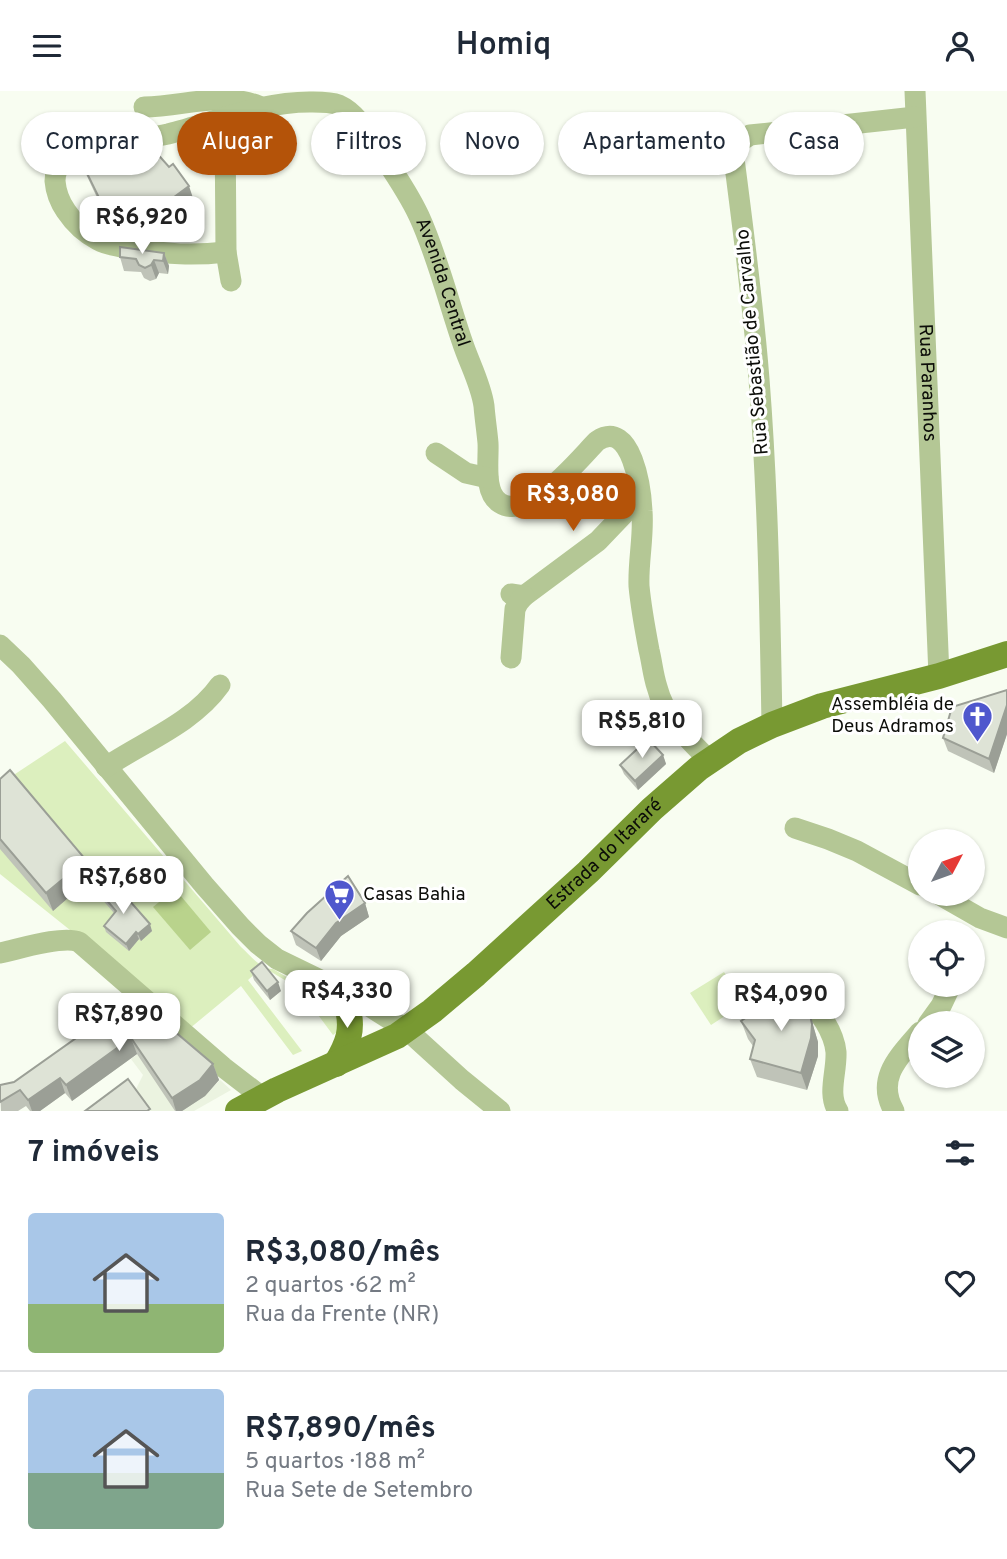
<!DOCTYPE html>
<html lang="pt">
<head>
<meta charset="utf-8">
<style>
  body { margin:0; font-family:Overpass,sans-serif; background:#f6f6f7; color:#1f2937; height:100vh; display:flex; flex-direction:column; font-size:26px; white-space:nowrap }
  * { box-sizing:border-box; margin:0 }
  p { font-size:23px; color:#747a83 }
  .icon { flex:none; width:38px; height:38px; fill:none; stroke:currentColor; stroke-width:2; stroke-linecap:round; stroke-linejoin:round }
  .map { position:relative; height:1020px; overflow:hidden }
  .sheet { display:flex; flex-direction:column; background:#fff; flex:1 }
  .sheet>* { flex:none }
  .banner { position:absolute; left:21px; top:21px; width:966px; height:63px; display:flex; gap:14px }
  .needle { width:46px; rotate:49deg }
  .controls { position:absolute; left:908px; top:738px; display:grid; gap:14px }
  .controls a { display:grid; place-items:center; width:77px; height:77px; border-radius:50%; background:#fff; box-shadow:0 2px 5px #0004; font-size:35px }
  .price { position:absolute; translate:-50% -60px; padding:0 16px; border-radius:14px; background:#fff; color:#222; font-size:23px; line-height:46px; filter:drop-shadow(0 2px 4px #0008) }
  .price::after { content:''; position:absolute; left:50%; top:42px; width:21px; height:16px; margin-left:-10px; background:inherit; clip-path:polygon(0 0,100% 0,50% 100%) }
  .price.active { background:#b45309; color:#fff }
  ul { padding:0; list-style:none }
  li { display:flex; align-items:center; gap:21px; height:175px; padding:0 28px }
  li+li { border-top:2px solid #e0e1e3 }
  li span { display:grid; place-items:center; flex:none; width:196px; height:140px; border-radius:7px; color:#555 }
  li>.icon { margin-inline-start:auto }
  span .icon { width:84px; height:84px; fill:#fffc; stroke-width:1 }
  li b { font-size:30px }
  h2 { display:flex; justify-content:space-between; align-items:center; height:84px; padding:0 28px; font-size:30px }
  .chip { padding:0 24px; border-radius:32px; background:#fff; box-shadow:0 2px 5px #0004; font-size:24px; line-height:63px }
  .chip.active { background:#b45309; color:#fff }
  header { display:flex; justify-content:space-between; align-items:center; height:91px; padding:0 28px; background:#fff; font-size:32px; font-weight:600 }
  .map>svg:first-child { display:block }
  .built { fill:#ebf3e0 }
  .green { fill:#dcefbe }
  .water { fill:#b9d38c }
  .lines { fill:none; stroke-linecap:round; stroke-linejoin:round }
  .minor { stroke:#b4c795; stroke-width:21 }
  .major { stroke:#789932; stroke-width:26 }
  .wall { fill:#bfc3b8 }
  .shaded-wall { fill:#9b9f96 }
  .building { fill:#dee3d6; stroke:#9b9f96; stroke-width:2 }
  .labels { text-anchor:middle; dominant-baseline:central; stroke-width:6; stroke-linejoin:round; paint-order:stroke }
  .street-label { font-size:19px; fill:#0c0d09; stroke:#fff }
  .poi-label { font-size:19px; fill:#0c0d09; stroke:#fff; text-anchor:end }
</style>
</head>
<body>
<header><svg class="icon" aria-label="menu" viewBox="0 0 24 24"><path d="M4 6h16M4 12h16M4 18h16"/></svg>Homiq<svg class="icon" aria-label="person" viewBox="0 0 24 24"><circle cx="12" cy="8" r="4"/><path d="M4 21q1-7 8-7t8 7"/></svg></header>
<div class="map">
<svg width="1007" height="1020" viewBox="0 0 1007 1020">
  <rect width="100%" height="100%" fill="#f8fdf1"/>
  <path class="built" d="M156 950 211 998 220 989 231 999 194 1020H106L136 998 143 984 131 968Z"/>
  <g class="green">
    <path d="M65 650 241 856C250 864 260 878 273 878L335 914 341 938 333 944 298 897 263 876 248 889 302 960 293 964 241 895 189 938 100 863 0 783V693Z"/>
    <path d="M724 881 745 912 711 934 690 902Z"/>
  </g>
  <path class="water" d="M175 798 211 841 190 859 153 816Z"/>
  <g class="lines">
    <g class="minor">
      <path id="s1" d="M915 0 939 585"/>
      <path d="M144 16C184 16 219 0 259 15"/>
      <path d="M225 26 226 161 231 190"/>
      <path id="s2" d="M226 161C191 165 169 163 134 158 122 156 109 155 98 149 84 142 74 132 66 120 59 110 56 102 55 90 55 73 69 60 84 55 112 51 141 49 168 43 216 31 262 10 313 11 321 11 331 11 339 14 355 21 366 39 375 53 390 76 407 99 419 125 437 164 448 209 462 250 469 272 481 293 484 315 485 328 487 340 488 352 489 369 483 402 500 412 529 431 579 368 597 350 632 327 641 399 642 420 644 445 638 470 639 495 641 517 645 538 649 559 652 571 653 584 657 596 665 627 687 647 709 669"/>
      <path d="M436 362 466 382 488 387"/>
      <path d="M511 503 524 505 598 450 640 406"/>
      <path d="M0 554 21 574 52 609 204 794 240 835 258 853 277 868 353 905 407 939 462 989 500 1020"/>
      <path d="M511 567 515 518 518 512 524 505"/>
      <path d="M772 634C770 518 768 403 759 288 753 212 743 136 733 60L738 52 750 44 915 26"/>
      <path d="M106 676C145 650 193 632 220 594"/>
      <path d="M795 737 828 748 857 760 920 794"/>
      <path d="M938 803 980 827 1007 837"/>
      <path d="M0 862C19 858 63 844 79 851L223 976 262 1006"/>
      <path d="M762 898C791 895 810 907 825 931 831 941 835 950 836 961 837 981 827 1003 838 1020"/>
      <path d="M928 933 941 915 951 894"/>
      <path d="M894 1020C875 987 900 965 920 941"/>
    </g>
    <g class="major">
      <path d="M336 973C348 953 354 938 347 915"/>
      <path id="s3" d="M238 1020 277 999 397 945 432 920 476 883 588 781 652 718 699 677 739 650 772 634 822 615 939 585 1007 563"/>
    </g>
  </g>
  <g class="wall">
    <path d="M107 60 195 113 150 147 145 146 134 130 113 141 86 83 79 66Z"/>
    <path d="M164 162 169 175 168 183 159 182 156 188 150 190 144 187 141 181 124 180 120 166Z"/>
    <path d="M1007 599V643L994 682 948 660 943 647Z"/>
    <path d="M663 664 666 673 638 699 624 683 620 674Z"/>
    <path d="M0 688 92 786 53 820 0 758Z"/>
    <path d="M98 799 125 812 152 840 141 850 139 848 129 860 106 841 104 835 114 822 100 806Z"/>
    <path d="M365 812 369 826 341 845 321 870 296 854 291 840Z"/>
    <path d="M251 880 281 900 270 909 254 889Z"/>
    <path d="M134 906 213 973 219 989 205 1005 182 1020H175L137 963 72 1010 65 1002 40 1020H30L26 1015 18 1020H1L0 994 14 991Z"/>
    <path d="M810 924 818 951V965L807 999 757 986 750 968 753 955 748 948 741 930Z"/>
  </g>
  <g class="shaded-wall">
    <path d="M189 95 195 113 150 147 143 129Z"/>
    <path d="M164 162 169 175 168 183 163 170Z"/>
    <path d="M154 169 159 182 156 188 151 174Z"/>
    <path d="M1007 614V643L994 682 989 668Z"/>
    <path d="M663 664 666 673 638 699 635 690Z"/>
    <path d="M86 769 92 786 53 820 46 802Z"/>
    <path d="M365 812 369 826 341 845 321 870 316 857 336 832Z"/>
    <path d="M150 833 152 840 141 850 138 843Z"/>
    <path d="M136 841 139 848 129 860 126 853Z"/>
    <path d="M278 891 281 900 270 909 267 900Z"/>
    <path d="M810 924 818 951V965L807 999 801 982Z"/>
    <path d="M131 947 137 963 72 1010 66 994Z"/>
    <path d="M213 973 219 989 205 1005 182 1020H176L172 1007Z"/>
    <path d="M60 987 65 1002 40 1020H32L28 1009Z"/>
  </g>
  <g class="building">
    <path d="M130 52 154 59 169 76 173 73 189 95 143 129H139L127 113 107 123 79 66 104 55 107 60 120 54Z"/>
    <path d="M120 156 164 162 163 170 154 169 151 174 145 177 139 174 136 168 120 166Z"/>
    <path d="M1007 599V614L989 668 943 647 952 616Z"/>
    <path d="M648 648 663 664 635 690 620 674Z"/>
    <path d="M10 679 86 769 46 802 0 748V688Z"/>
    <path d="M348 785 365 812 336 832 316 857 291 840 307 822Z"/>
    <path d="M107 791 125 812 129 809 150 833 138 843 136 841 126 853 104 835 116 820 98 799Z"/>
    <path d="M262 871 278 891 267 900 251 880Z"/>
    <path d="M787 899 797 907 810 924 812 933 811 947 801 982 750 968 755 949 741 930Z"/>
    <path d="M134 906 213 973 200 989 172 1007 131 947 66 994 60 987 28 1009 20 999 0 1011V994L14 991Z"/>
    <path d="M128 988 150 1018 147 1020H85Z"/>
  </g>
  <defs>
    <symbol id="church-pin" viewBox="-11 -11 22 30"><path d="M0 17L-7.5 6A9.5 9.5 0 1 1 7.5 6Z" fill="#4f57cd" stroke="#fff"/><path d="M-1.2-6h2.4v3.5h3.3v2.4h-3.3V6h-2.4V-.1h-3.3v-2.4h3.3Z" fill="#fff"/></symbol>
    <symbol id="supermarket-pin" viewBox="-11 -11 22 30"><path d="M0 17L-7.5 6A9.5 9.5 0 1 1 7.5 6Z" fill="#4f57cd" stroke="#fff"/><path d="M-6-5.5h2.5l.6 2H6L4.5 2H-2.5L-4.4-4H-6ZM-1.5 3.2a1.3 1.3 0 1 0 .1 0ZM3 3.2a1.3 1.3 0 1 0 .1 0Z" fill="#fff"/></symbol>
  </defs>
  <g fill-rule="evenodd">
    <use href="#church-pin" x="960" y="608" width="35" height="47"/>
    <use href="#supermarket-pin" x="322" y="786" width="35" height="47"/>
  </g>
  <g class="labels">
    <g class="street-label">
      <text stroke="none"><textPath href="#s2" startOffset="723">Avenida Central</textPath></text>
      <text transform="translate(753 251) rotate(-95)">Rua Sebastião de Carvalho</text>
      <text stroke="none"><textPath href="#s1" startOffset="292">Rua Paranhos</textPath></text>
      <text stroke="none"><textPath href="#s3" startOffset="452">Estrada do Itararé</textPath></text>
    </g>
    <g class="poi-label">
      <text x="954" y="614">Assembléia de<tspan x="954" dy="22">Deus Adramos</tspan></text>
      <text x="363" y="804" text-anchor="start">Casas Bahia</text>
    </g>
  </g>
</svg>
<div class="controls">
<a><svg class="needle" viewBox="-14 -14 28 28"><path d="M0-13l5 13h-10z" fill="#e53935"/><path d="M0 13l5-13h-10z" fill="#747a83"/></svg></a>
<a><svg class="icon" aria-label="locate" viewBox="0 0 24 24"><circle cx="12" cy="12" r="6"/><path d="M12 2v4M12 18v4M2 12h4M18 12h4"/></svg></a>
<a><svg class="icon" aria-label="layers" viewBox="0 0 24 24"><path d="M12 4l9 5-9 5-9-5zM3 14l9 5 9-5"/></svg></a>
</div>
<b class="price" style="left:142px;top:165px">R$6,920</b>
<b class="price active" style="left:573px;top:442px">R$3,080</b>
<b class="price" style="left:642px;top:669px">R$5,810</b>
<b class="price" style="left:123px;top:825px">R$7,680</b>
<b class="price" style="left:347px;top:939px">R$4,330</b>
<b class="price" style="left:781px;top:942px">R$4,090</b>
<b class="price" style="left:119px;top:962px">R$7,890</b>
<div class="banner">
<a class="chip">Comprar</a>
<a class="chip active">Alugar</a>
<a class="chip">Filtros</a>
<a class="chip">Novo</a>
<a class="chip">Apartamento</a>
<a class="chip">Casa</a>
</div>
</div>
<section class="sheet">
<h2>7 imóveis<svg class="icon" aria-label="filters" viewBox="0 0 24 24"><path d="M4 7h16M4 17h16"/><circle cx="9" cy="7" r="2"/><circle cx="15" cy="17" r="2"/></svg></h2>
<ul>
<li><span style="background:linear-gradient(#a9c7e8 65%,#8fb573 0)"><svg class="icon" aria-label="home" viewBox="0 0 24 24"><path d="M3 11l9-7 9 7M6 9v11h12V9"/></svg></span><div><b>R$3,080/mês</b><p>2 quartos · 62 m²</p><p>Rua da Frente (NR)</p></div><svg class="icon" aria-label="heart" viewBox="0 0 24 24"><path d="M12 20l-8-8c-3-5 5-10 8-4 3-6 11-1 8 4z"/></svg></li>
<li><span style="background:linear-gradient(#a9c7e8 60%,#7fa58c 0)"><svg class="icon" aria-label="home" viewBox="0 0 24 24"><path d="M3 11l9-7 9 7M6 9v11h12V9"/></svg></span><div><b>R$7,890/mês</b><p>5 quartos · 188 m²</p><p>Rua Sete de Setembro</p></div><svg class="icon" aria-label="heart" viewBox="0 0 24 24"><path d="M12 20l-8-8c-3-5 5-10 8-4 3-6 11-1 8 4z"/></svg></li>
</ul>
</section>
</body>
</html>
